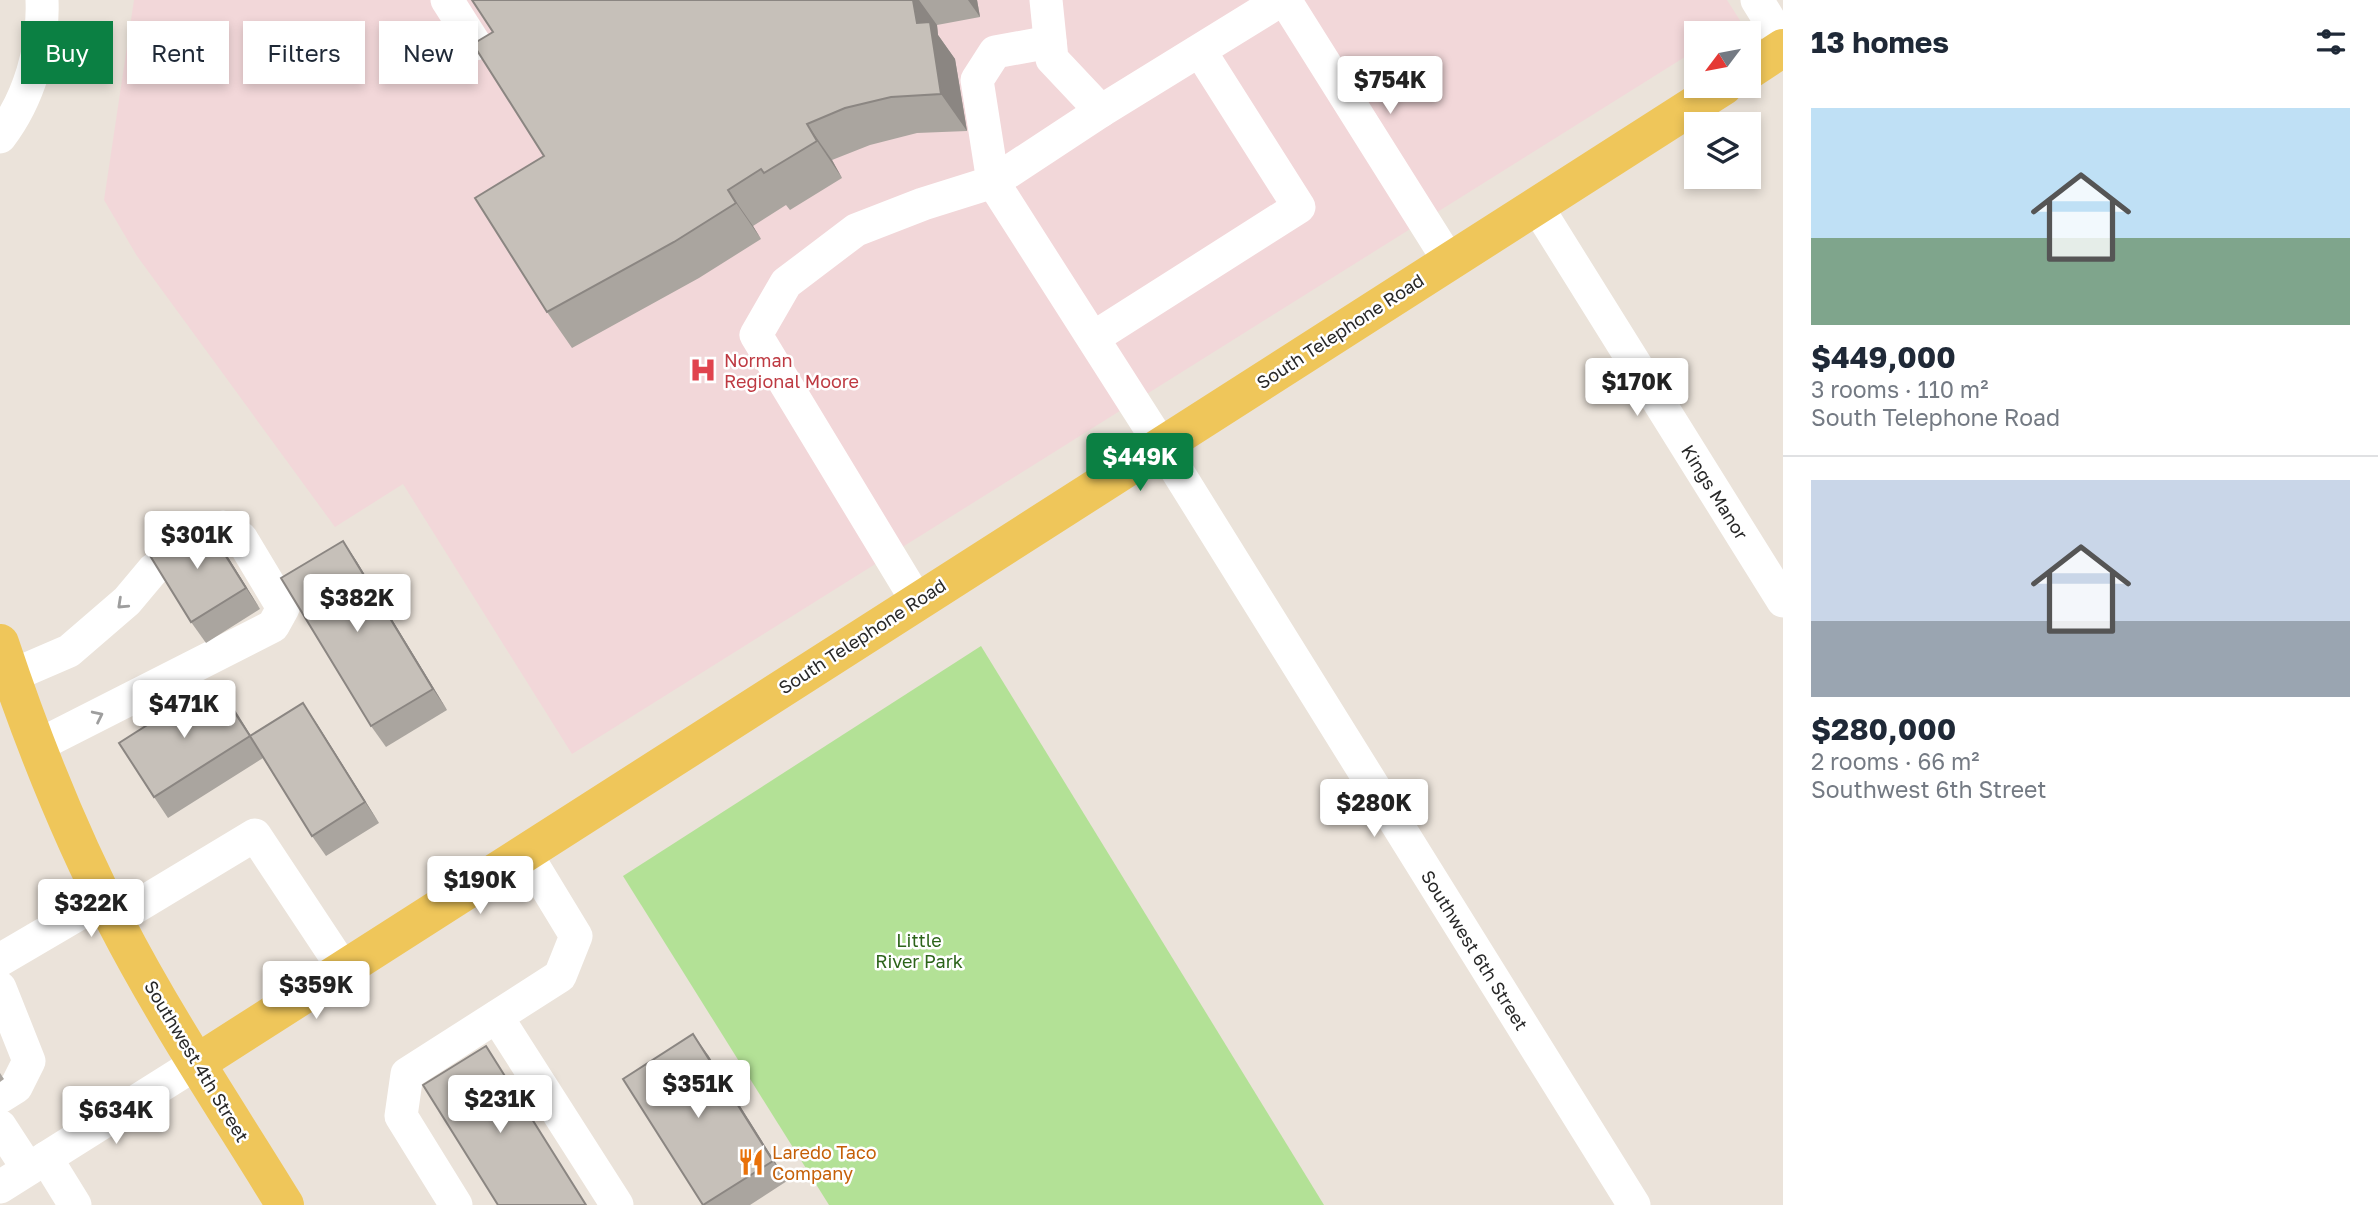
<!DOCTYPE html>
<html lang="en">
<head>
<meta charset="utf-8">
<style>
  body { margin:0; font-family:"Golos Text",sans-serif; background:#f6f6f7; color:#1f2937; height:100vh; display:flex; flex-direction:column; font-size:26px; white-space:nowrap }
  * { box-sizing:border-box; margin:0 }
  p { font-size:23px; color:#747a83 }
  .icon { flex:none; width:38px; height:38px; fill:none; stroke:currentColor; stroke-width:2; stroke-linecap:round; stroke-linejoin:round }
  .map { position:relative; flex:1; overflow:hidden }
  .sheet { display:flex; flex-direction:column; background:#fff; width:595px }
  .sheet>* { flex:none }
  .hud { position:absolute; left:21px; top:21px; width:665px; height:63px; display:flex; gap:14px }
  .needle { width:46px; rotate:238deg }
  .fabs { position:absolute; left:1684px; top:21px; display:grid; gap:14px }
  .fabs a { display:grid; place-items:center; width:77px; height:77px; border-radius:0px; background:#fff; box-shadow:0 4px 10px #0003; font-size:35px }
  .price { position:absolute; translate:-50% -60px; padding:0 16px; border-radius:7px; background:#fff; color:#222; font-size:23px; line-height:46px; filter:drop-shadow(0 2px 4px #0008) }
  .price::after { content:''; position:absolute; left:50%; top:42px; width:21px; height:16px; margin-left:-10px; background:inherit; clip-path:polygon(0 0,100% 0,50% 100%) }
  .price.current { background:#0b8043; color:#fff }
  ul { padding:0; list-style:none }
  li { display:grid; align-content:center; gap:14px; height:371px; padding:0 28px }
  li+li { border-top:2px solid #e0e1e3 }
  li span { display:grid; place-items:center; height:217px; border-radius:0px; color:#555 }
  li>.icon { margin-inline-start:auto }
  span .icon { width:126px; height:126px; fill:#fffc; stroke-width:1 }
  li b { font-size:30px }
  h2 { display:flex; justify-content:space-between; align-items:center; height:84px; padding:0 28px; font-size:30px }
  .pill { padding:0 24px; border-radius:0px; background:#fff; box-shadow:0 4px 10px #0003; font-size:24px; line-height:63px }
  .pill.current { background:#0b8043; color:#fff }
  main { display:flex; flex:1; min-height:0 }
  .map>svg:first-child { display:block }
  .medical { fill:#f2d7d9 }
  .green { fill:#b3e196 }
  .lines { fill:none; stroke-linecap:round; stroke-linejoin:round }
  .minor { stroke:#fff; stroke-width:33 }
  .major { stroke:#efc65a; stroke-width:38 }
  .wall { fill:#aaa59f }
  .shaded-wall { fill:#8b8682 }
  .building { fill:#c6c0b9; stroke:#8b8682; stroke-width:2 }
  .oneway { stroke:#9e9e9e }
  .labels { text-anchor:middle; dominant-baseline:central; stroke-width:5; stroke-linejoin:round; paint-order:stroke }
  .street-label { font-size:18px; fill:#282828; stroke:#fff }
  .health-label { font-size:18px; fill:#be3a42; stroke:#fff; text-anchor:start }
  .park-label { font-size:18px; fill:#2c641a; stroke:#fff }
  .food-label { font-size:18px; fill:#c56008; stroke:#fff; text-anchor:start }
</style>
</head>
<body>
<main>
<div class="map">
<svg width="1783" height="1205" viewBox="0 0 1783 1205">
  <rect width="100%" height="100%" fill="#ebe3da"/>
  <path class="medical" d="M134 0H1727L1741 22 1722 33H1696V50L572 754 403 484 335 527 137 256 104 200Z"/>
  <path class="green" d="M981 646 1324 1205H829L623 876Z"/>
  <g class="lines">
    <g class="minor">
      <path d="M447 0 475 44"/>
      <path d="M1046 0 1052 59 1101 111"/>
      <path d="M1285 0 1449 261"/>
      <path d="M1757 0 1783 42"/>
      <path d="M1050 42 995 52 977 80 993 182 1161 445 1634 1205"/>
      <path d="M0 137C29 99 44 48 42 0"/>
      <path d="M1536 205 1783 601"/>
      <path d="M1093 338 1299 207 1200 51"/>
      <path d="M917 601 756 335 786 283 856 230 923 204 993 182 1101 111 1281 0"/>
      <path d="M11 676 69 651 127 601 153 570 199 538 223 527 241 538 283 608 273 626 37 746"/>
      <path d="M114 920 255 835 343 968"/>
      <path d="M0 960 104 899"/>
      <path d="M0 988 29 1061 16 1087 0 1097"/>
      <path d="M497 1017 617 1205"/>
      <path d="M0 1126 28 1169"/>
      <path d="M46 1158 75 1205"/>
      <path d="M0 1187 197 1063"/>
      <path d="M456 1205 401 1116 407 1074 560 976 576 936 525 852"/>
    </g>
    <g class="major">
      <path d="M1748 71 1783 48"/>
      <path d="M0 643C32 739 69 833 116 923 166 1020 228 1112 285 1205"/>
      <path d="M197 1063 1724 86"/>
    </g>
  </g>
  <g class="wall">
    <path d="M472 0H977L980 17 937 25 938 35 955 59 967 131 917 133 870 145 832 160 842 178 790 210 786 205 753 226 761 239 699 278 572 348 547 312 544 156 493 32Z"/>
    <path d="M218 541 260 609 206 643 191 622Z"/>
    <path d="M343 541 357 562 447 710 386 747 371 726Z"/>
    <path d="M215 682 251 736 317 724 379 823 326 856 312 836 263 758 168 818 154 797Z"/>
    <path d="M708 1055 787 1181 750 1205H703Z"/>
    <path d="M0 1073 4 1079 0 1082Z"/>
  </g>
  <g class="shaded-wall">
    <path d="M913 0H919L937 25 938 35 955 59 967 131 941 94 917 23Z"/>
    <path d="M968 0H977L980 17Z"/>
    <path d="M807 124 832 160 842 178 817 141Z"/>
    <path d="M728 190 753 226 761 239 736 203Z"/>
    <path d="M203 520 218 541 260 609 246 588Z"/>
    <path d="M343 541 357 562 447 710 433 689Z"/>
    <path d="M215 682 230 702 264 757 250 736Z"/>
    <path d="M303 703 317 724 379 823 365 802Z"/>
    <path d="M693 1034 708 1055 787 1181 773 1161Z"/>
  </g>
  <g class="building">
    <path d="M472 0H913L917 23 930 22 941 94 891 97 845 108 807 124 817 141 764 173 761 169 728 190 736 203 674 242 547 312 475 198 544 156 473 44 493 32Z"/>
    <path d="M203 520 246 588 191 622 149 554Z"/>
    <path d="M343 541 433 689 371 726 281 578Z"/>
    <path d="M215 682 250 736 154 797 119 743Z"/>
    <path d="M303 703 365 802 312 836 250 736Z"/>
    <path d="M693 1034 773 1161 703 1205 623 1079Z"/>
    <path d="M486 1046 586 1205H498L423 1085Z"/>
  </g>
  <defs><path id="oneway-chevron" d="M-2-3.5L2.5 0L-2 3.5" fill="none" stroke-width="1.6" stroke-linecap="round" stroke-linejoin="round" transform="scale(1.75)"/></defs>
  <g class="oneway">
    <use href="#oneway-chevron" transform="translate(122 604) rotate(137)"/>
    <use href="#oneway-chevron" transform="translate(98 716) rotate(-26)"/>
  </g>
  <defs>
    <symbol id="hospital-bare" viewBox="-9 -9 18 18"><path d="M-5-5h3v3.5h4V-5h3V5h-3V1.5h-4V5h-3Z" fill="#e0444e" stroke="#fff" stroke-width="2.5" paint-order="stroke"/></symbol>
    <symbol id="restaurant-bare" viewBox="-9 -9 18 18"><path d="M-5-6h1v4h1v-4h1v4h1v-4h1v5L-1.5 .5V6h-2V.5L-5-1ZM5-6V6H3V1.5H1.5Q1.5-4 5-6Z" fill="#e8710a" stroke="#fff" stroke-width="2.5" paint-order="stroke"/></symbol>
  </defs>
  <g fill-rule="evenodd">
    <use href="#hospital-bare" x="684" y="351" width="38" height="38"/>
    <use href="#restaurant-bare" x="732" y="1143" width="38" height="38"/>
  </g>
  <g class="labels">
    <g class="street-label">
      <text transform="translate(1340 331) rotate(-33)">South Telephone Road</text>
      <text transform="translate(1715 492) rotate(58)">Kings Manor</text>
      <text transform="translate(862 636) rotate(-33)">South Telephone Road</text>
      <text transform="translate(1475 950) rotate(58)">Southwest 6th Street</text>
      <text transform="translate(197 1061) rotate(59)">Southwest 4th Street</text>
    </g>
    <g class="health-label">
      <text x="724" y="360">Norman<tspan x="724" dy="21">Regional Moore</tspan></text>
    </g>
    <g class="park-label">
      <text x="919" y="940">Little<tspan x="919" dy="21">River Park</tspan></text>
    </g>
    <g class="food-label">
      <text x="772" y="1152">Laredo Taco<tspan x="772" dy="21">Company</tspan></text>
    </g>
  </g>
</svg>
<div class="fabs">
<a><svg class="needle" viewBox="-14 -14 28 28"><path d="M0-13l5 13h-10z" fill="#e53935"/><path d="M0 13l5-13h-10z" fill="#747a83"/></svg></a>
<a><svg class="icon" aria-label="layers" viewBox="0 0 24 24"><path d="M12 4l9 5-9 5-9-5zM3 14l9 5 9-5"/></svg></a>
</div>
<b class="price" style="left:1390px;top:116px">$754K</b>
<b class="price" style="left:1637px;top:418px">$170K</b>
<b class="price current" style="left:1140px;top:493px">$449K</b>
<b class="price" style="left:197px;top:571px">$301K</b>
<b class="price" style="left:357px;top:634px">$382K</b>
<b class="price" style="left:184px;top:740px">$471K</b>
<b class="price" style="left:1374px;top:839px">$280K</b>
<b class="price" style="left:480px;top:916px">$190K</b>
<b class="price" style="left:91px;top:939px">$322K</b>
<b class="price" style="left:316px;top:1021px">$359K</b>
<b class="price" style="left:698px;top:1120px">$351K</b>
<b class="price" style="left:500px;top:1135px">$231K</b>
<b class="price" style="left:116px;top:1146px">$634K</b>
<div class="hud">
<a class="pill current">Buy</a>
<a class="pill">Rent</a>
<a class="pill">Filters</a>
<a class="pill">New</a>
</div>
</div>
<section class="sheet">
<h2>13 homes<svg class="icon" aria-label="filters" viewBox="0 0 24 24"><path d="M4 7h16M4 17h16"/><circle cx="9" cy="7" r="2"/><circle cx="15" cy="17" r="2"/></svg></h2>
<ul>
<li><span style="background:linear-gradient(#bfe0f5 60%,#7fa58c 0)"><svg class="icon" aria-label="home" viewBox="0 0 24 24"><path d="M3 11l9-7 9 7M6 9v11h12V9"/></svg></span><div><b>$449,000</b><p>3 rooms · 110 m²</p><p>South Telephone Road</p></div></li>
<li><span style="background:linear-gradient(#c9d6e8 65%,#9aa5b1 0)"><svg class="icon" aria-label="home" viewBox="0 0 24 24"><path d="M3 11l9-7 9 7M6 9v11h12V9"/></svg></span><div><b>$280,000</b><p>2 rooms · 66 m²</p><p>Southwest 6th Street</p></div></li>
</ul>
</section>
</main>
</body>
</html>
